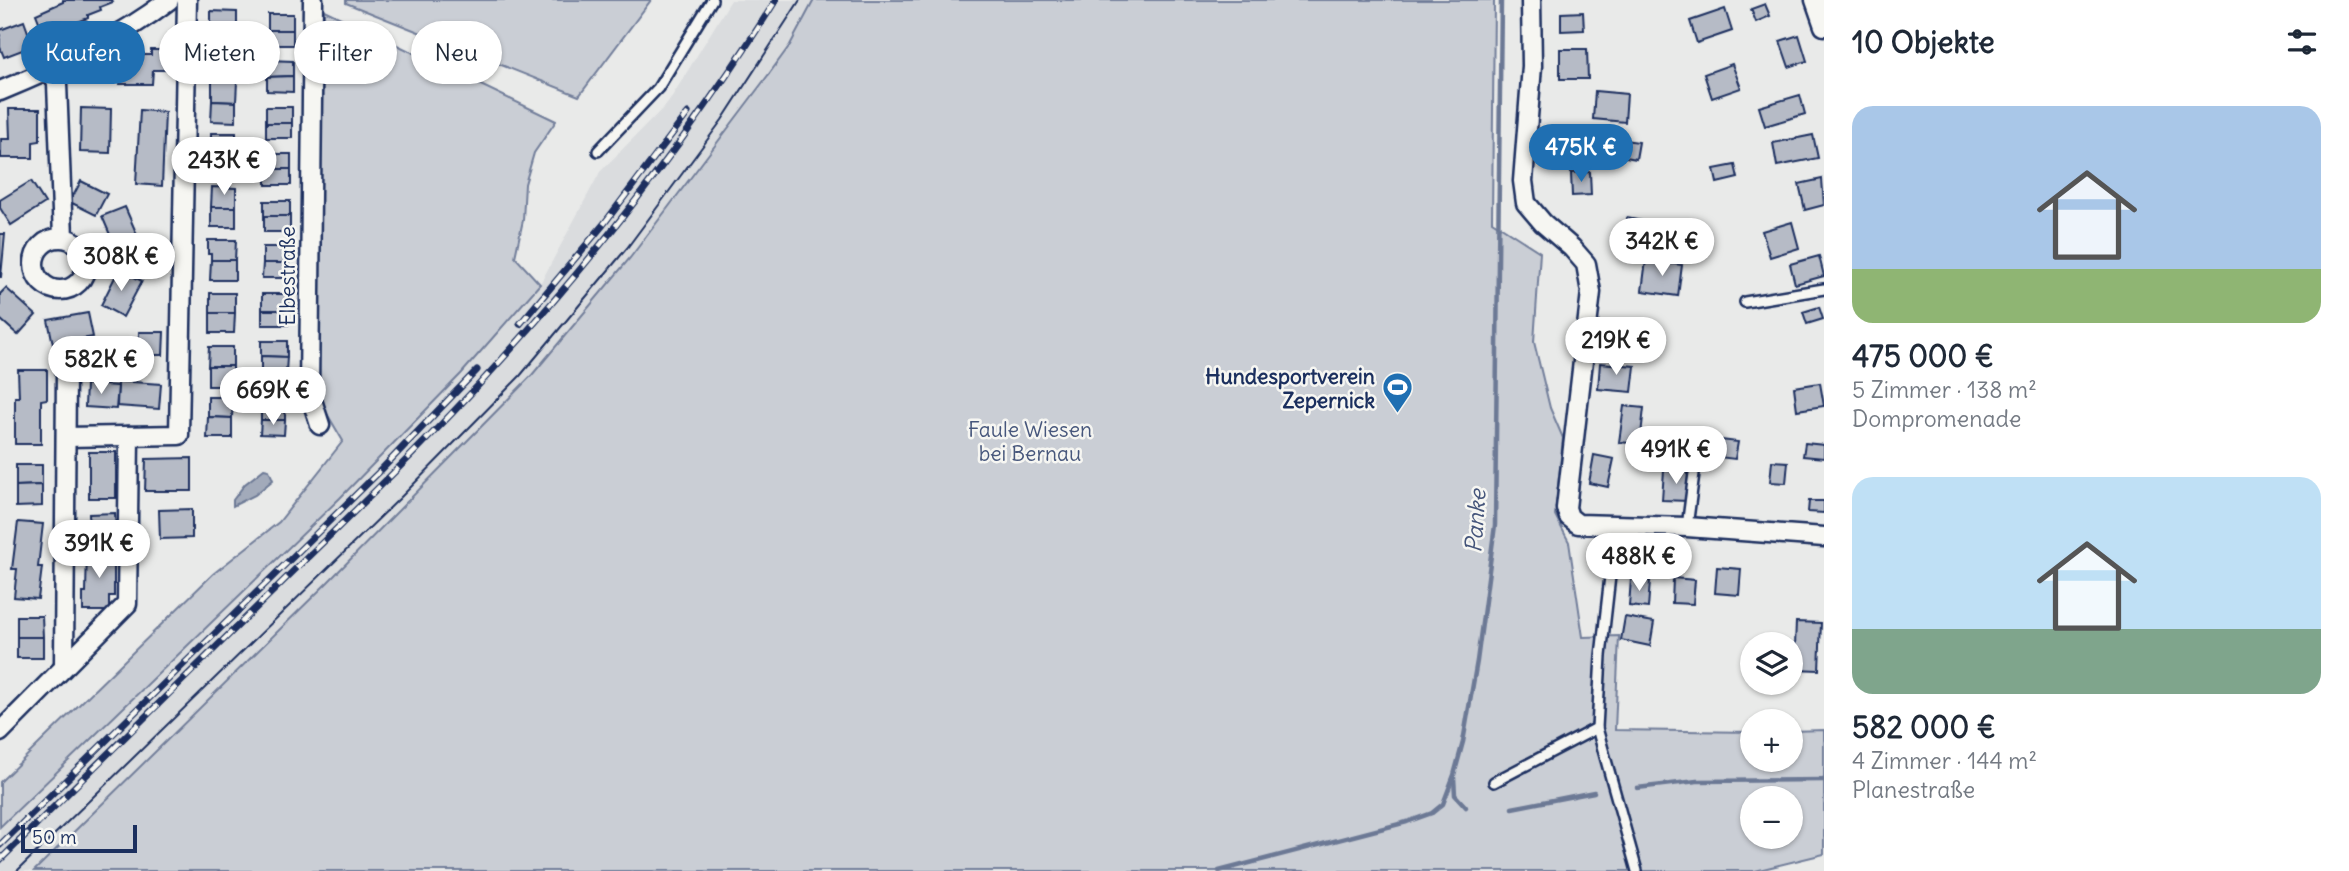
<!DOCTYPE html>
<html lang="de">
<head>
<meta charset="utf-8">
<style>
  body { margin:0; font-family:Delius,sans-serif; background:#f6f6f7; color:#1f2937; height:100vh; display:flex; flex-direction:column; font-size:26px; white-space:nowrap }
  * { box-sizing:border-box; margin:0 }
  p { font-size:23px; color:#747a83 }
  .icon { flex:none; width:38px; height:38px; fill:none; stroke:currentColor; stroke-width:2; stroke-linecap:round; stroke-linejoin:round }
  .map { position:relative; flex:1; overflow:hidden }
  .sheet { display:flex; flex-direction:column; background:#fff; width:525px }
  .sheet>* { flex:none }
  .top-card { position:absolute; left:21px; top:21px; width:665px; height:63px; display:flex; gap:14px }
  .tools { position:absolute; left:1740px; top:632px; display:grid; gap:14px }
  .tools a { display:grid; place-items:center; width:63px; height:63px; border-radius:50%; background:#fff; box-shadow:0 2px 5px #0004; font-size:35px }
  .scale { position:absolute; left:21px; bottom:18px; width:116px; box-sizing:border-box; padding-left:7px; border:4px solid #1b2f5e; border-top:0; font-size:19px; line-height:24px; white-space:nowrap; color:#1b2f5e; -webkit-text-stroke:5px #f6f6f2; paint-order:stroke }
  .price { position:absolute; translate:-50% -60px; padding:0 16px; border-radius:24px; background:#fff; color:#222; font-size:23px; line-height:46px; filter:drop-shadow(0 2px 4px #0008) }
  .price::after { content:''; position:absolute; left:50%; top:42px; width:21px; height:16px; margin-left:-10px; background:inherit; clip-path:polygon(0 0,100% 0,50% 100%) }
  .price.current { background:#1f6fb2; color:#fff }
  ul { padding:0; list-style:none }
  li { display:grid; align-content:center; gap:14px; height:371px; padding:0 28px }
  li span { display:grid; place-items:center; height:217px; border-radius:21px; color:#555 }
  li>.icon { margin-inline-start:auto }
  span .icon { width:126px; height:126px; fill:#fffc; stroke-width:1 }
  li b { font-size:30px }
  h2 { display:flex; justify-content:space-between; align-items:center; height:84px; padding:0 28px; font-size:30px }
  .tag { padding:0 24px; border-radius:32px; background:#fff; box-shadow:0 2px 5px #0004; font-size:24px; line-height:63px }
  .tag.current { background:#1f6fb2; color:#fff }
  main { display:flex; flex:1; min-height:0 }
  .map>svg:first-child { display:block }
  .built { fill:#dadcde }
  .green { fill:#caced5; stroke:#727e9a; stroke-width:2; fill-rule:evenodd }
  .water { fill:#a2aaba; stroke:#6c7995; stroke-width:2 }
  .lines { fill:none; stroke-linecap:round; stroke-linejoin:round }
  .stream { stroke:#6c7995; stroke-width:4.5 }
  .building { fill:#b6bbc6; stroke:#1b2f5e; stroke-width:2 }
  .lane-casing { stroke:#1b2f5e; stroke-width:14 }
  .street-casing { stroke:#1b2f5e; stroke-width:23 }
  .lane { stroke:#f6f6f2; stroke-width:9 }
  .street { stroke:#f6f6f2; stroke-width:18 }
  .tram { stroke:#1b2f5e; stroke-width:2 }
  .rail-casing { stroke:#1b2f5e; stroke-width:7 }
  .rail { stroke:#f6f6f2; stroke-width:4.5; stroke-dasharray:13; stroke-linecap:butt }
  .labels { text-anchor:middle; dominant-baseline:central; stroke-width:5; stroke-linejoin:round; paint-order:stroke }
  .street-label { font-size:21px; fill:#1b2f5e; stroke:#f6f6f2 }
  .poi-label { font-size:21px; font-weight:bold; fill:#1b2f5e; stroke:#f6f6f2; text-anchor:end }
  .park-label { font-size:21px; fill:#47577c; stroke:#f6f6f2 }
  .water-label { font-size:23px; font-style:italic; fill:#44547a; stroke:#f6f6f2 }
</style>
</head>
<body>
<main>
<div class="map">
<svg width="1824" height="871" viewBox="0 0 1824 871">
  <rect width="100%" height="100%" fill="#e9eae9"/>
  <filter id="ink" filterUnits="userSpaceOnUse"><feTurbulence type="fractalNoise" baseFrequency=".0143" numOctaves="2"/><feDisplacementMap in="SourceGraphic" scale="14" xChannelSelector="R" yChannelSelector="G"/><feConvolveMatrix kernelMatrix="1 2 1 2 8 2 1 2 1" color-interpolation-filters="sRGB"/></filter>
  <g filter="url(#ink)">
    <path class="built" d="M731 0H814L790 45 702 166 630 258 532 375 416 499 283 632 34 871H0V827L340 498 461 374 540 284 600 172 668 103Z"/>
    <g class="green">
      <path d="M346 0H651L579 96 346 3Z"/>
      <path d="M814 0H1494L1492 221 1540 252 1534 342 1550 408 1563 438 1555 515 1569 542 1583 637 1619 636 1615 730 1752 732V760H1790V731L1824 730V854L1755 871H34L328 582 532 375 630 258 769 74 790 45ZM1752 798H1790V836H1752Z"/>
      <path d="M324 10 556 121 534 153 525 184 523 220 515 257 540 284 461 374 340 498 0 827V782L213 574 279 522 343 441 316 395Z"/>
    </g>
    <path class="water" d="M264 469 269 470 273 480 255 495 233 506V500L245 484Z"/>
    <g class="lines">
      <g class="stream">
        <path d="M1454 777 1455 795 1466 807"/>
        <path d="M1637 788 1697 781 1824 780"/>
        <path d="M1512 808 1594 792"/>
        <path d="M1219 871 1407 822 1432 813 1443 804 1454 775 1463 742 1477 661 1495 525 1501 0"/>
      </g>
    </g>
    <g class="building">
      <path d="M63 0H112L113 2 100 7 101 10 88 15V18L75 23 76 25 62 31 63 33 46 39 36 14 63 2Z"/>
      <path d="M1765 4 1770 16 1756 22 1751 9Z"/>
      <path d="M1725 9 1732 31 1697 43 1690 21Z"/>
      <path d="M211 11 237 12V57H211Z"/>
      <path d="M1583 12 1584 30 1561 31V13Z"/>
      <rect x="268" y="14" width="25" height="16"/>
      <path d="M24 21 33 46 4 57 0 47V30Z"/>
      <rect x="268" y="30" width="25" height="15"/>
      <path d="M1799 35 1807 61 1789 67 1780 41Z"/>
      <path d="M1560 49H1587L1588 79H1560Z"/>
      <path d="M151 50H168L167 70H153L152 84H120L121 55H151Z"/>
      <path d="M267 60 293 61V76L267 77Z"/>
      <path d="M1732 64 1741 88 1712 98 1704 74Z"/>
      <path d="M293 76V92L267 91V77Z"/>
      <path d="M212 81H237L236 102 212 101Z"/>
      <path d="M1595 91 1627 94 1625 122 1593 119Z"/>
      <path d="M1800 95 1805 114 1765 126 1759 107Z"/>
      <path d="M212 101 236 102V122L211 121Z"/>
      <rect x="266" y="107" width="26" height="16"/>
      <path d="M81 108 111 109 110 153 80 152Z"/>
      <path d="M9 109H40V141L33 142V158H1V139H10Z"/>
      <path d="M140 110 165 112 162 186 136 184Z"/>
      <rect x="266" y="123" width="26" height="15"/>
      <path d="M211 133H236V154L211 153Z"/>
      <path d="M1554 133 1582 134 1581 155 1553 154Z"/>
      <path d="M1813 135 1818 158 1777 166 1773 143Z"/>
      <path d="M1624 140 1639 142 1636 159 1621 156Z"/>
      <path d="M211 153 236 154 235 174H210Z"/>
      <rect x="266" y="154" width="25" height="15"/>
      <path d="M1735 165 1738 178 1717 183 1714 169Z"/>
      <rect x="266" y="169" width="25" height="16"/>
      <path d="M1590 172 1591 195 1572 196 1571 173Z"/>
      <path d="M1822 179 1824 205 1805 210 1799 184Z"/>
      <path d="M31 181 45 203 11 225 0 208V200Z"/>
      <path d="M81 181 107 194 96 215 70 202Z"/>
      <path d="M212 187 236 188V207H211Z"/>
      <rect x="264" y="201" width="26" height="15"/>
      <path d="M125 207 142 246 119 256 102 216Z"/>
      <rect x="211" y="207" width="25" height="20"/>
      <rect x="264" y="216" width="26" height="16"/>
      <path d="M1627 218 1652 223 1647 249 1622 244Z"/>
      <path d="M1792 222 1799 248 1770 257 1762 231Z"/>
      <path d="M0 234H5L1 277H0Z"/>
      <path d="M208 240H236L235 260H211V254H208Z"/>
      <rect x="263" y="247" width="26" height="16"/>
      <path d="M1819 256 1824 276 1795 284 1790 264Z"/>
      <path d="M211 260H235V280H210Z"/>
      <path d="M1646 260 1682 265 1678 296 1642 291Z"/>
      <path d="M263 263H289V278H262Z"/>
      <path d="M119 269 142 281 123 317 101 305Z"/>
      <path d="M6 288 36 315 18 335 0 319V294Z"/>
      <rect x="210" y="293" width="25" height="20"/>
      <rect x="262" y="294" width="26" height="16"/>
      <path d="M1819 307 1823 319 1807 324 1803 312Z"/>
      <rect x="262" y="310" width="26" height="15"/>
      <path d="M88 313 93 337 53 344 48 320Z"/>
      <path d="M210 313H235L234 333H210Z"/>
      <path d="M1628 320 1652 323 1648 347 1625 344Z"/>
      <path d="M139 332H164L163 355H139Z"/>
      <path d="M261 341H287V357L261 356Z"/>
      <path d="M209 347H233V366H208Z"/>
      <path d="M261 356 287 357 286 372H261Z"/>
      <path d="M1600 363 1635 366 1632 392 1598 389Z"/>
      <rect x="208" y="366" width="25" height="20"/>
      <path d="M18 370H47V399L41 400V444H15V397H19Z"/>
      <path d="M118 381 161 384 159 409 117 406Z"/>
      <path d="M1820 383 1824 406 1797 410 1794 387Z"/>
      <path d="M86 384 118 386 116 409 85 407Z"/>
      <path d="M261 390 286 391 285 406 261 405Z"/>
      <path d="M208 397H233L232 418 208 417Z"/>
      <path d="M261 405 285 406V420H261Z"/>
      <path d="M1624 406 1644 408 1640 444 1619 442Z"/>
      <path d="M208 417 232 418V438H207Z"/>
      <path d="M261 420H285L284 435 260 434Z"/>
      <path d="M1721 440 1738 442 1735 459 1718 457Z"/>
      <path d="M1805 443 1824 445V458L1803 456Z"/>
      <rect x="89" y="452" width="27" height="46"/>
      <path d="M1594 455 1614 459 1608 487 1589 483Z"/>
      <path d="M192 458V491H145L146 459Z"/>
      <path d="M1772 461 1788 462 1786 483 1770 482Z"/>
      <path d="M16 465H42V485L16 486Z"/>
      <path d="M1664 470 1691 472 1688 501 1662 500Z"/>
      <path d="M42 485V506L16 507V486Z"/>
      <path d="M1809 501H1824V513L1808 512Z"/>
      <path d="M192 509V538L160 539 159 510Z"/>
      <path d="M115 513 116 534 90 535 89 514Z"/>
      <path d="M18 522 43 524 38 567H42L38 599 14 597 17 569H12Z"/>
      <path d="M1640 548H1662V575H1639Z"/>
      <path d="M87 550H114V596H109V611H83V593H86Z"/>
      <path d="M1717 567 1741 569 1739 595 1715 593Z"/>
      <path d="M1673 578 1695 580 1693 604 1672 603Z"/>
      <path d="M1631 579 1650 581 1648 608 1629 606Z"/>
      <path d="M17 616H42L43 637H17Z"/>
      <path d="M1625 617 1654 622 1650 646 1621 640Z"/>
      <path d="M1796 622 1821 623 1819 670 1794 669Z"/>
      <rect x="17" y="637" width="26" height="21"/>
    </g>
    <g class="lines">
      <defs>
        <g id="lane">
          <path d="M598 151 658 88 712 0"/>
          <path d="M1745 302 1824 289"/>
          <path d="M1616 523 1601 656 1597 728 1637 871"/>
          <path d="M1687 527 1696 458"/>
          <path d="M1494 782 1597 728"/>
        </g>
        <g id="street">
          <path d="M313 0 309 391 320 425"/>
          <path d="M1531 0 1532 66 1523 181 1526 203 1543 223 1572 248 1586 264 1591 292 1566 508 1569 517 1578 524 1687 527 1824 537"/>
          <path d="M1815 0 1824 26"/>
          <path d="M52 70 57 84 63 237"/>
          <path d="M0 91C59 67 118 39 169 0"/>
          <circle cx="60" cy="264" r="26"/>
          <path d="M66 437 179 435 187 0"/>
          <path d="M64 666 66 372"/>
          <path d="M0 732 127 604 129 436"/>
        </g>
      </defs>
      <use href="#lane" class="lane-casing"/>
      <use href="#street" class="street-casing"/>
      <use href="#lane" class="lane"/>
      <use href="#street" class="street"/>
      <path class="tram" d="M17 871 400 498 520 376 627 248 722 120 800 0"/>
      <defs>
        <g id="rail">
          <path d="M520 324 603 225 688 113"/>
          <path d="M0 845 378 473 477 370"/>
          <path d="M0 860C90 772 180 683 270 594 349 516 430 440 504 357 605 246 696 127 776 0"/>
        </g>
      </defs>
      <use href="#rail" class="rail-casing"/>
      <use href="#rail" class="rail"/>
    </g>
  </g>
  <defs>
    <symbol id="stadium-pin" viewBox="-11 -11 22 30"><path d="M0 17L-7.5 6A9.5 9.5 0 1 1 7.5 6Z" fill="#1f6fb2" stroke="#f6f6f2"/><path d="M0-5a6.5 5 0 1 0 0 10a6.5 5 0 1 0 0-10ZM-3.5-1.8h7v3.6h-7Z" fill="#fff"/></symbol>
  </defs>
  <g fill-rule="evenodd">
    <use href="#stadium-pin" x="1380" y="370" width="35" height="47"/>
  </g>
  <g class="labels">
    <g class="street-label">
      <text transform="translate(287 276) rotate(-90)">Elbestraße</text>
    </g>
    <g class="poi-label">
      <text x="1375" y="376">Hundesportverein<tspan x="1375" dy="24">Zepernick</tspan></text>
    </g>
    <g class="park-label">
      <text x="1030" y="429">Faule Wiesen<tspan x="1030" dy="24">bei Bernau</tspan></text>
    </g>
    <g class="water-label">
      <text transform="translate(1475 521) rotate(-86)">Panke</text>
    </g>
  </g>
</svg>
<div class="tools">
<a><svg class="icon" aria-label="layers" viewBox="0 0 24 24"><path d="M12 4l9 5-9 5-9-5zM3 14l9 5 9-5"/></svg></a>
<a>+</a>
<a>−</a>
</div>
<div class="scale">50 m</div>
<b class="price current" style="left:1581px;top:184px">475K €</b>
<b class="price" style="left:224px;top:197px">243K €</b>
<b class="price" style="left:1662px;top:278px">342K €</b>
<b class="price" style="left:121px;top:293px">308K €</b>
<b class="price" style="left:1616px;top:377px">219K €</b>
<b class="price" style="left:101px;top:396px">582K €</b>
<b class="price" style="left:273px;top:427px">669K €</b>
<b class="price" style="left:1676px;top:486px">491K €</b>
<b class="price" style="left:99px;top:580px">391K €</b>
<b class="price" style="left:1639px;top:593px">488K €</b>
<div class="top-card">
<a class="tag current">Kaufen</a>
<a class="tag">Mieten</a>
<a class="tag">Filter</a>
<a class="tag">Neu</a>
</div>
</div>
<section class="sheet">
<h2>10 Objekte<svg class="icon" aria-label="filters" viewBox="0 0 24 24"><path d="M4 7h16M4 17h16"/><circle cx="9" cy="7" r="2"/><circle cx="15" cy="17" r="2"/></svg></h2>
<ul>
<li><span style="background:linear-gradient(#a9c7e8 75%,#8fb573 0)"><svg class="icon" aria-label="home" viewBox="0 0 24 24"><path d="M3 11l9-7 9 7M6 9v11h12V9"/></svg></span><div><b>475 000 €</b><p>5 Zimmer · 138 m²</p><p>Dompromenade</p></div></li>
<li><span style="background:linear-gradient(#bfe0f5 70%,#7fa58c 0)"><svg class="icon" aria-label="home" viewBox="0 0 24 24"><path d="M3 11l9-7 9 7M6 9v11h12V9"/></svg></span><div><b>582 000 €</b><p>4 Zimmer · 144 m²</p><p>Planestraße</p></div></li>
</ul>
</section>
</main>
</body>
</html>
